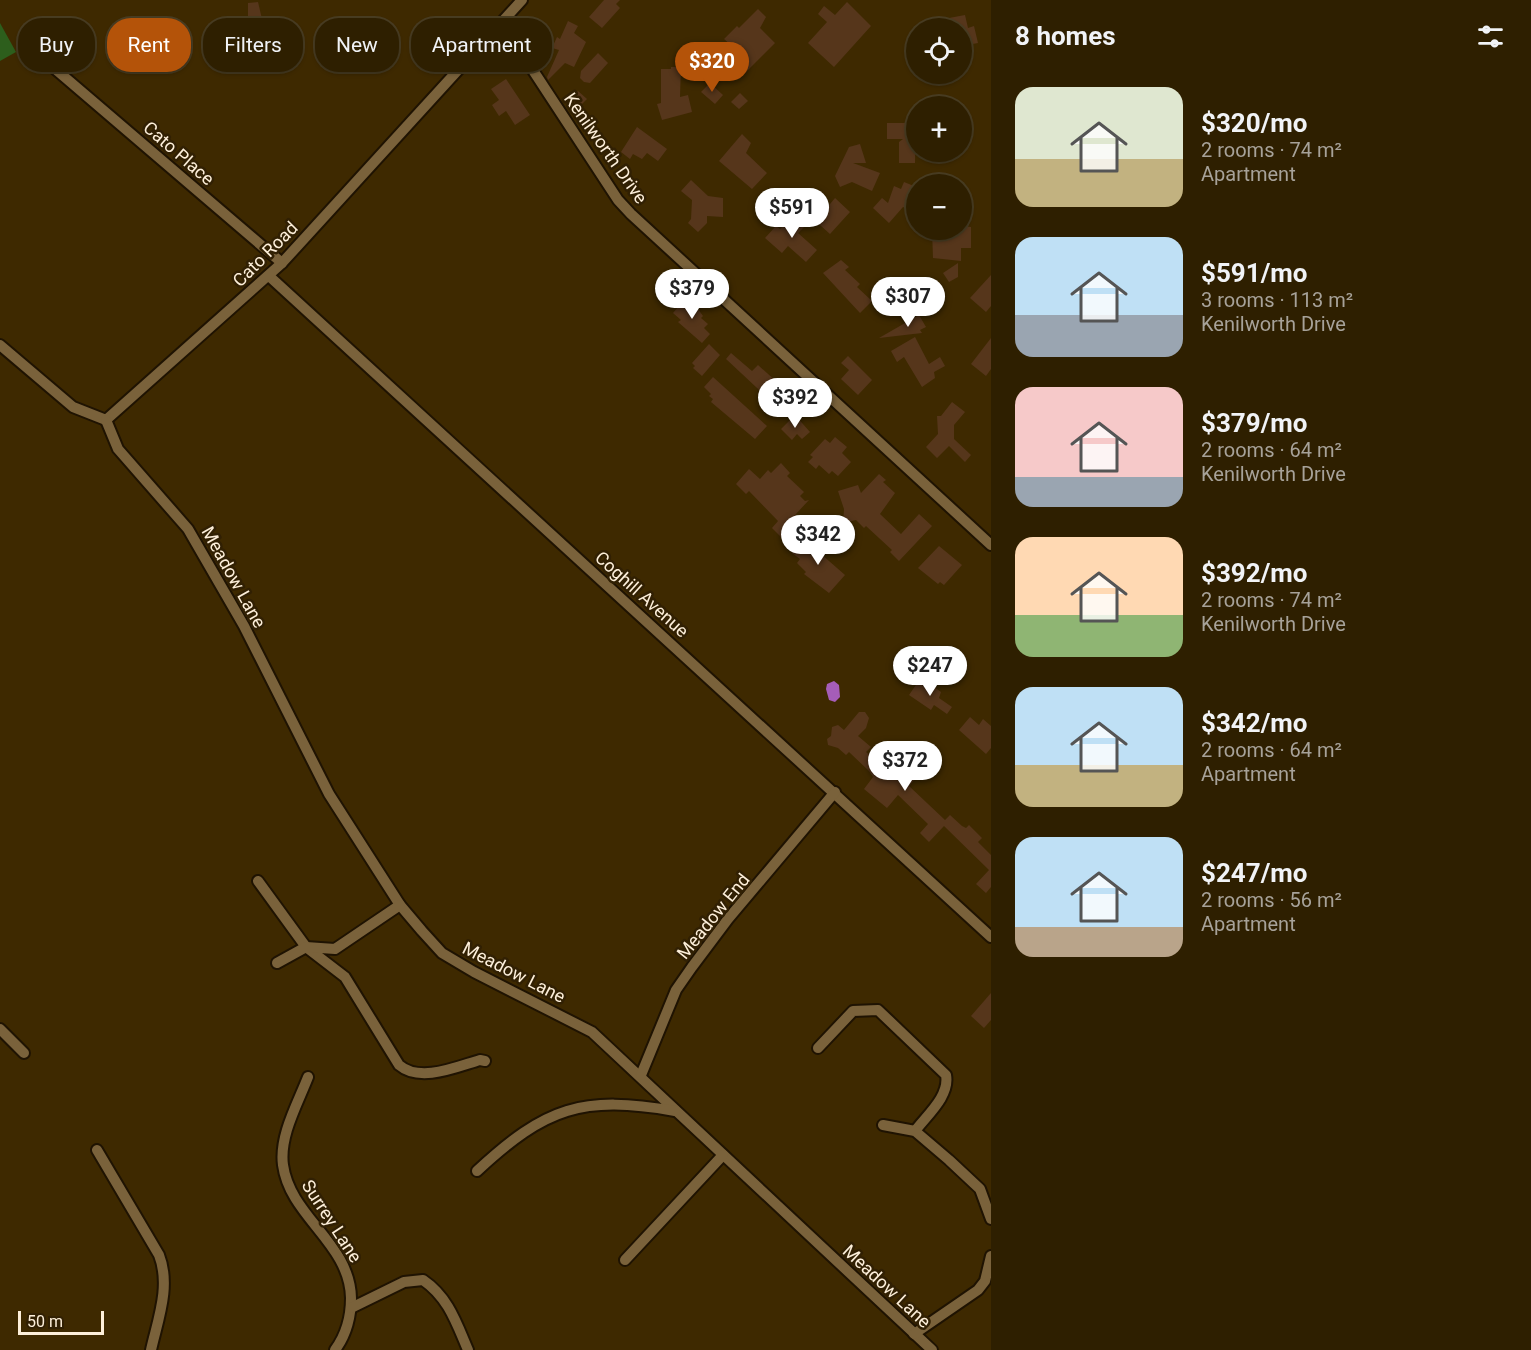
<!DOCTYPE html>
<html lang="en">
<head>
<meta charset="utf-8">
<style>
  body { margin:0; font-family:Roboto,sans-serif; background:#36270a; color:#f1f3f6; height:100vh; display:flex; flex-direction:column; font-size:22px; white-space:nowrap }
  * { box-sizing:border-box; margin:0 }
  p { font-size:20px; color:#a7a299 }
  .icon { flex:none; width:33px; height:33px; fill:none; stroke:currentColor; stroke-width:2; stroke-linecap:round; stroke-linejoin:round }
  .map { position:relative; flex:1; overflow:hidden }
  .drawer { display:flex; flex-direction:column; background:#2e1f00; width:540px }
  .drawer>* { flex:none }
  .banner { position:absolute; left:18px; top:18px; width:570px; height:54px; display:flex; gap:12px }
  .fabs { position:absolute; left:906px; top:18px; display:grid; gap:12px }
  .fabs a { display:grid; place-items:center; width:66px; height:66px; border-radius:50%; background:#2e1f00; box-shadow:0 2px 4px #0004,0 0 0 2px #493d22; font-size:30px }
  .scale { position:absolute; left:18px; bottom:15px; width:86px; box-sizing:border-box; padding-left:6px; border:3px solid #fdefda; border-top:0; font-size:16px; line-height:21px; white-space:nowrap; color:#fdefda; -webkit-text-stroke:4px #312003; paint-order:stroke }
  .price { position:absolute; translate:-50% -51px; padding:0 14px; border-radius:21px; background:#fff; color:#222; font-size:20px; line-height:39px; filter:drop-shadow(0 2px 3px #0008) }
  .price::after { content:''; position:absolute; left:50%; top:36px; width:18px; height:14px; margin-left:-9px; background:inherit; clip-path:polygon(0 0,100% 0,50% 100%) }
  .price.current { background:#b45309; color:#fff }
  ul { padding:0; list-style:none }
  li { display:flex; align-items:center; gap:18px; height:150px; padding:0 24px }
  li span { display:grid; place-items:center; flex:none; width:168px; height:120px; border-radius:18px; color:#555 }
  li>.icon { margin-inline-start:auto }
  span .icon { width:72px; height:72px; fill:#fffc; stroke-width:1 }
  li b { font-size:26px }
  h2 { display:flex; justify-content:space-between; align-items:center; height:72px; padding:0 24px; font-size:26px }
  .chip { padding:0 21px; border-radius:24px; background:#2e1f00; box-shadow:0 2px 4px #0004,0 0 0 2px #493d22; font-size:21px; line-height:54px }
  .chip.current { background:#b45309; color:#fff }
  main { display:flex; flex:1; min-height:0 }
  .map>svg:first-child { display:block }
  .green { fill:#2d5e1c }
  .water { fill:#a55db8 }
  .building { fill:#56361b }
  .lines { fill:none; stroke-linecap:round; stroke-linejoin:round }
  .minor-casing { stroke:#1f1302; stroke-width:14 }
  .minor { stroke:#7a623b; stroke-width:10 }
  .labels { text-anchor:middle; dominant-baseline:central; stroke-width:5; stroke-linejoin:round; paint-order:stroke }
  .street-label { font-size:18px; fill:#fdefda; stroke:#312003 }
</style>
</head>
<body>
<main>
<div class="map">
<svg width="991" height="1350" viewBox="0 0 991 1350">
  <rect width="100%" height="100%" fill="#3e2900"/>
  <path class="green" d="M0 23 16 52 0 61Z"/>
  <path class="water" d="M834 681 839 685 840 697 835 702 829 700 826 689 827 684Z"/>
  <g class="building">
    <path d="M604 0H620L616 4 620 8 602 28 589 17Z"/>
    <path d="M258 2 262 19 248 20V3Z"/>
    <path d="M847 2 871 26 834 67 808 43 827 22 818 14 824 6 835 15Z"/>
    <path d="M758 9 766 17 760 28 775 43 739 79 730 70 738 62 727 51 732 46 724 39 737 26 739 28Z"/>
    <path d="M965 15 968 28 974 26 978 43 962 46 963 28H951L949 18Z"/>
    <path d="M568 21 578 26 574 33 586 42 574 67 565 63 548 80 547 77 559 50 552 48 557 37 560 39Z"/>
    <path d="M598 53 608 63 590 83 584 82 580 78 581 71Z"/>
    <path d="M671 67H681L680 97 688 95 692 112 662 120 657 104 661 103V69H671Z"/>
    <path d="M506 79 530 115 515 125 506 111 499 116 492 105 499 100 491 89Z"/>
    <path d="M710 83 723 95 715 104 701 92Z"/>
    <path d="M578 91 587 99 577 109 568 101Z"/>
    <path d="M740 93 748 101 739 109 731 102Z"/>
    <path d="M908 116H916L915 163H899V142L903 139H887V123H908Z"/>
    <path d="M637 127 667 149 658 161 647 153 642 159 633 154 630 159 621 152Z"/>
    <path d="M742 134 751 143 746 153 767 173 752 189 719 161Z"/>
    <path d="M860 144 866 163H853L880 173 872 191 852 182 840 187 835 176 849 147Z"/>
    <path d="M691 180 708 196 723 198V217L707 216V223L698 232 688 223 691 219 692 200 681 191Z"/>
    <path d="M904 182 914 186 912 190 916 192V212L903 207 889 223 873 208 882 198 888 203 894 186 901 189Z"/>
    <path d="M835 198 850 212 830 234 811 217 821 206 825 210Z"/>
    <path d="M796 214 807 224 798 233 817 250 806 262 788 246 782 253 765 238 776 226 780 229Z"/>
    <path d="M962 226 971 227V248H961V261L933 258 932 230H962Z"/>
    <path d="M841 260 849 267 845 270 860 284 857 287 872 301 860 313 823 273Z"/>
    <path d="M958 263V277L949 282 943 273Z"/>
    <path d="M991 275V306L986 312 970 298Z"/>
    <path d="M685 299 698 309 703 316 701 318 708 324 704 328 710 334 702 343 678 322 681 320 673 313Z"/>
    <path d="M919 315 926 327 920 330 922 333 879 338Z"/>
    <path d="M915 337 929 364 940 357 945 366 934 372 935 378 922 387 904 357 897 362 891 351Z"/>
    <path d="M991 338V369L986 376 971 364Z"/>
    <path d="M709 344 720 355 702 376 693 368 695 366 692 363Z"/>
    <path d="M731 353 752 371 758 365 778 383 772 389 780 396 773 403 726 359Z"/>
    <path d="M848 356 872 380 858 395 841 379 849 370 841 363Z"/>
    <path d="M713 377 767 426 755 439 711 402 713 399 709 396 711 394 704 387Z"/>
    <path d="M952 402 965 412 954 425V439L971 455 965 462 949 446 937 458 926 447 938 434 937 416H941Z"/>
    <path d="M795 415 810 432 802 439 797 434 792 440 781 429Z"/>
    <path d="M835 437 847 447 842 453 851 462 838 476 832 471 829 474 819 465 816 469 808 462 813 457 810 455 825 439 830 443Z"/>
    <path d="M781 463 790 473 787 476 804 492 800 496 805 501 809 500 795 515 800 519 782 538 772 528 778 521 749 491 746 494 736 484 749 469 760 479 768 470 771 473Z"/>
    <path d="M879 474 886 480 883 482 895 493 880 514 901 534 919 514 932 526 899 561 890 552 892 550 866 526 864 528 856 520 843 523 844 509 838 491 858 485 861 493Z"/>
    <path d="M838 527 849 538 841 546 829 535Z"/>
    <path d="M804 539 807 543 809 540 823 551 821 554 845 575 829 593 804 574 806 572 797 563 800 559 792 553Z"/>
    <path d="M939 546 962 565 944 585 940 582 938 584 918 568Z"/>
    <path d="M918 682 927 688 930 684 941 692 939 698 952 707 947 714 934 705 931 710 909 695Z"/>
    <path d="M859 712H865L869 718 866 728 858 736 871 747 866 752 891 773 899 764 916 778 909 786 945 820 950 815 962 826 966 828 969 825 982 838 978 842 991 855V887L986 893 976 884 989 870 944 826 929 842 920 833 928 824 898 795 887 808 864 789 873 777 869 771 849 752 846 755 838 748 828 745 827 739 831 736 832 727 838 725 844 730Z"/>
    <path d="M970 717 979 725 983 719 991 726V748L986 754 959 730Z"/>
    <path d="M991 993V1020L984 1028 971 1016Z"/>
  </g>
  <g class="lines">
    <defs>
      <g id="minor">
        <path d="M502 23 618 200 631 214 991 545"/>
        <path d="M54 68 282 263"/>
        <path d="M269 276 991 937"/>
        <path d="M0 345 73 407 106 420 282 263 522 0"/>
        <path d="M106 420 118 449 188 529 244 626 329 794 400 905 422 931 442 953 474 972 592 1032 932 1350"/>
        <path d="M258 881 306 947 345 977 399 1065C420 1083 456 1067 480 1060L485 1061"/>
        <path d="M277 963 306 947 335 949 400 905"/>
        <path d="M0 1029 24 1053"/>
        <path d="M818 1048 853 1011 878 1010 946 1075C950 1096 927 1115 915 1131"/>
        <path d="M641 1075 676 990 692 967 728 919 835 792"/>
        <path d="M308 1077C298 1103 279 1136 283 1165 290 1217 350 1243 351 1298 351 1317 346 1335 335 1350"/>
        <path d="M883 1125 915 1131 949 1160 980 1189 991 1219"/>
        <path d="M97 1150 159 1255C171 1286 158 1319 151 1350"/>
        <path d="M477 1171C546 1107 582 1095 675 1111"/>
        <path d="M625 1260 723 1155"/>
        <path d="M351 1308 404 1282 423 1280C448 1297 456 1322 468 1350"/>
        <path d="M914 1334 978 1290 985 1281 991 1256"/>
      </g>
    </defs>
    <use href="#minor" class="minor-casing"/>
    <use href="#minor" class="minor"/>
  </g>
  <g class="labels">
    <g class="street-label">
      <text transform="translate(606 148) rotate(55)">Kenilworth Drive</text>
      <text transform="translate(179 153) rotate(41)">Cato Place</text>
      <text transform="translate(265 254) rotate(-45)">Cato Road</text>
      <text transform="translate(234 577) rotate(61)">Meadow Lane</text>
      <text transform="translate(642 594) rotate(42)">Coghill Avenue</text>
      <text transform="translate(713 916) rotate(-51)">Meadow End</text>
      <text transform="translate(514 972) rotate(27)">Meadow Lane</text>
      <text transform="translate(332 1221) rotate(57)">Surrey Lane</text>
      <text transform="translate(887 1286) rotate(43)">Meadow Lane</text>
    </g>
  </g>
</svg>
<div class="fabs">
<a><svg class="icon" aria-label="locate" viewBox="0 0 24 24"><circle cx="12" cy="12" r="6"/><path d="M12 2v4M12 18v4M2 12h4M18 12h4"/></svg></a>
<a>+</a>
<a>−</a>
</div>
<div class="scale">50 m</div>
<b class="price current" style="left:712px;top:93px">$320</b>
<b class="price" style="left:792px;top:239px">$591</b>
<b class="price" style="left:692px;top:320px">$379</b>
<b class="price" style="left:908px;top:328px">$307</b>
<b class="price" style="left:795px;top:429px">$392</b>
<b class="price" style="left:818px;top:566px">$342</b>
<b class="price" style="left:930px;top:697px">$247</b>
<b class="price" style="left:905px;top:792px">$372</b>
<div class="banner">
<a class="chip">Buy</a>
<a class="chip current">Rent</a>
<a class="chip">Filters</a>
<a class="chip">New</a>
<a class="chip">Apartment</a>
</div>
</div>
<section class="drawer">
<h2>8 homes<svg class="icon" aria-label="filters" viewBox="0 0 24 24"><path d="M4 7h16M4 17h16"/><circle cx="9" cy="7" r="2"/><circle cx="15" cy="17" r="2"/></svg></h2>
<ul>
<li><span style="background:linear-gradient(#dfe7d0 60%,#c2b280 0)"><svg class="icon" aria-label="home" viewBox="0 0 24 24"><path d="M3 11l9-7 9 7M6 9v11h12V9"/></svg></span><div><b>$320/mo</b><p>2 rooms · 74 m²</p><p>Apartment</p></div></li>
<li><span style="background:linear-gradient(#bfe0f5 65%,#9aa5b1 0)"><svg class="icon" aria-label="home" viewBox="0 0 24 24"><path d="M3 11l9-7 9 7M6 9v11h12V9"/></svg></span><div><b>$591/mo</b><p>3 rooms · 113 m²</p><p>Kenilworth Drive</p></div></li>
<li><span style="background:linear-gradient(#f6c9c9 75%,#9aa5b1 0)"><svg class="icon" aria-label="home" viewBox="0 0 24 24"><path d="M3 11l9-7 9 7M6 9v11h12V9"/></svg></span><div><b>$379/mo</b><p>2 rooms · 64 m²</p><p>Kenilworth Drive</p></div></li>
<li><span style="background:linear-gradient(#ffd9b3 65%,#8fb573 0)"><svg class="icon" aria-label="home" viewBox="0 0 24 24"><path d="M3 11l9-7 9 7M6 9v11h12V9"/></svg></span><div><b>$392/mo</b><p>2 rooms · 74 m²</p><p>Kenilworth Drive</p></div></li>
<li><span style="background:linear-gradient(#bfe0f5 65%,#c2b280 0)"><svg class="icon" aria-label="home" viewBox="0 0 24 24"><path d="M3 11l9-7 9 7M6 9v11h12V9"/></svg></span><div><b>$342/mo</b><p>2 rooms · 64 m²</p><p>Apartment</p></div></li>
<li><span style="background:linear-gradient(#bfe0f5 75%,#b9a48a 0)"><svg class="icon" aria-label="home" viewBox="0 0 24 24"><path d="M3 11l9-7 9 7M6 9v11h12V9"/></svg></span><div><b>$247/mo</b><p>2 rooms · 56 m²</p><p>Apartment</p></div></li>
</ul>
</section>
</main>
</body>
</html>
